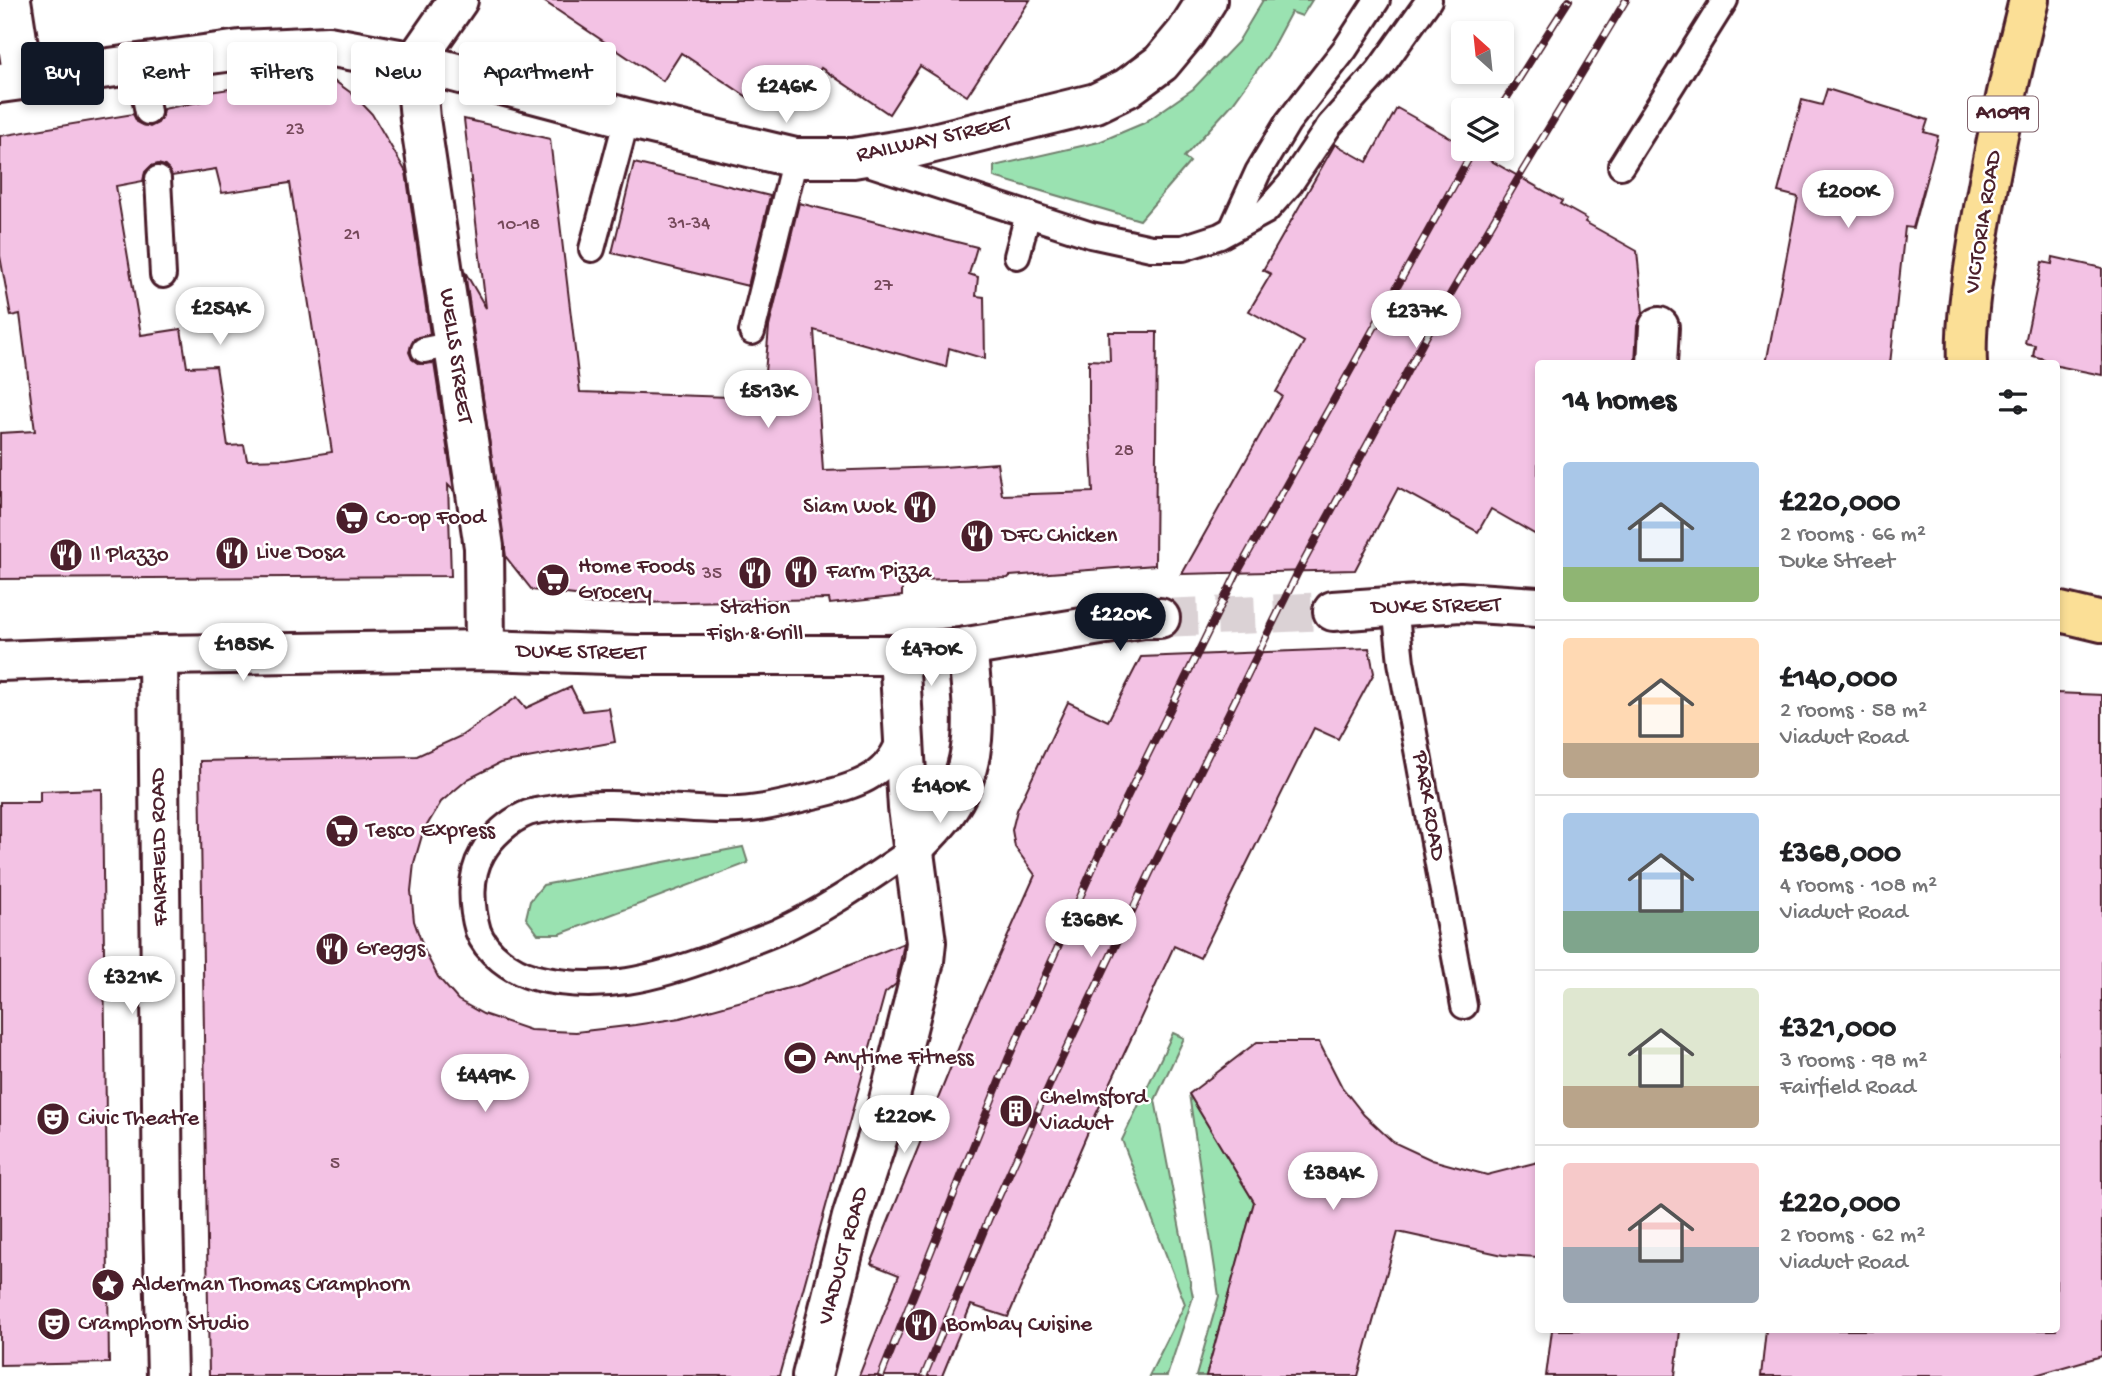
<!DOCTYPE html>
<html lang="en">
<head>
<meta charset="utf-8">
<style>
  body { margin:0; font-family:"Gochi Hand",sans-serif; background:#f2f2f2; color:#202124; height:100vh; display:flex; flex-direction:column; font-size:26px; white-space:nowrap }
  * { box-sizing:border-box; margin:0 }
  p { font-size:23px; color:#757577 }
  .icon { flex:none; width:38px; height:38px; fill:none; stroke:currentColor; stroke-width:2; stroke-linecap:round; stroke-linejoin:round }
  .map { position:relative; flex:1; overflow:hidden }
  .side { position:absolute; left:1535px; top:360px; width:525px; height:973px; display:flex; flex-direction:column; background:#fff; border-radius:7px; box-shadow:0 4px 10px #0003 }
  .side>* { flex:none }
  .top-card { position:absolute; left:21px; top:42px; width:665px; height:63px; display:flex; gap:14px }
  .needle { width:46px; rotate:333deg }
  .buttons { position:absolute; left:1451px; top:21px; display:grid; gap:14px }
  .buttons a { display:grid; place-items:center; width:63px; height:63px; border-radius:7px; background:#fff; box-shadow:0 4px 10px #0003; font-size:35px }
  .price { position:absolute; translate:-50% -60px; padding:0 16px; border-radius:24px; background:#fff; color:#222; font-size:23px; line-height:46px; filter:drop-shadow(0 2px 4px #0008) }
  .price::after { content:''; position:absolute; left:50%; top:42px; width:21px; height:16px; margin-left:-10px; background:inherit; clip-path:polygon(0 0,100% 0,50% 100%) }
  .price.current { background:#111827; color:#fff }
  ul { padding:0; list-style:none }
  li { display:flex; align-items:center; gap:21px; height:175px; padding:0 28px }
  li+li { border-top:2px solid #e0e0e0 }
  li span { display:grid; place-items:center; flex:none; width:196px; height:140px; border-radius:7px; color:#555 }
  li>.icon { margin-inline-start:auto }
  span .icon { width:84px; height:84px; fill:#fffc; stroke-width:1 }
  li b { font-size:30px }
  h2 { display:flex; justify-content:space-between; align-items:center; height:84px; padding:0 28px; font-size:30px }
  .chip { padding:0 24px; border-radius:7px; background:#fff; box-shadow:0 4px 10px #0003; font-size:24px; line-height:63px }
  .chip.current { background:#111827; color:#fff }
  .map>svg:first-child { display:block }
  .green { fill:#9ae2b1; stroke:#72806e; stroke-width:2 }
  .building { fill:#f3c2e4; stroke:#4a1f2b; stroke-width:2; fill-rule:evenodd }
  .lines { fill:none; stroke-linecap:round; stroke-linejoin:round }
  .street-tunnel { stroke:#dbd2d5; stroke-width:38; stroke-dasharray:38 19; stroke-linecap:butt }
  .lane-casing { stroke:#4a1f2b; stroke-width:30 }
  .street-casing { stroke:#4a1f2b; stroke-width:44 }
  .primary-casing { stroke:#4a1f2b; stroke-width:44 }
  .lane { stroke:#fff; stroke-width:24 }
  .street { stroke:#fff; stroke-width:38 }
  .primary { stroke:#fbdf96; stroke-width:38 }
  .rail-casing { stroke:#4a1f2b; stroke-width:8 }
  .rail { stroke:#fff; stroke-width:5; stroke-dasharray:16; stroke-linecap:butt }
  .labels { text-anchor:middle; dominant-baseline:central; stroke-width:5; stroke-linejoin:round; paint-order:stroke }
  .number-label { font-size:19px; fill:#744859 }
  .shield { fill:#fff; stroke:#80626b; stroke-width:2 }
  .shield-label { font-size:21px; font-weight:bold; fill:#4a1f2b }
  .street-label { font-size:23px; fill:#4a1f2b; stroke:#fff }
  .poi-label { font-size:23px; fill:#4a1f2b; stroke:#fff; text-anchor:start }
</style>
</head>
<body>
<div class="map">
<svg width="2102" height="1376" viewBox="0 0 2102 1376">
  <rect width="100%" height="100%" fill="#fff"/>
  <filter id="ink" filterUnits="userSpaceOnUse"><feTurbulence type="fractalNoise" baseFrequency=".0143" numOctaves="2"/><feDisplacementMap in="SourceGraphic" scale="14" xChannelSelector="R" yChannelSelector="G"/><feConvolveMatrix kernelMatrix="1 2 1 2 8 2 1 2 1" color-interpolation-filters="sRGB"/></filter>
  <g filter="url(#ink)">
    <g class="green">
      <path d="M1263 0H1312L1302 16 1291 12 1268 55 1233 103 1184 157 1190 162 1140 220 994 177V166L1099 142 1144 123 1193 89 1238 42Z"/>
      <path d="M743 847 748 863 560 934H538L526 918 530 901 543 885Z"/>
      <path d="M1173 1033 1184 1038 1155 1100 1193 1297 1167 1376H1149L1185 1304 1122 1140Z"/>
      <path d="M1189 1094 1254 1202 1206 1376H1196L1219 1296Z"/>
    </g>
    <g class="building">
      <path d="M542 0H1030L967 96 920 66 889 114 821 68 800 101 769 81 755 102 681 53 663 81Z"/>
      <path d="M316 76 336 82 354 95 372 114 406 172 430 334 414 339 409 352 412 359 419 364 434 363 454 491 448 485 451 576 0 579V433L35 431 20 314 11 316 0 256V136L133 114 137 122 150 127 158 123 162 116 163 109 204 101 203 93ZM158 164 165 166 172 176 216 169 222 193 290 183 332 452 287 459 247 460 244 445 228 446 216 366 187 367 181 329 141 335 116 186 143 181 145 172 151 166Z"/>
      <path d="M1827 89 1928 120 1924 132 1938 136 1913 228 1905 227 1890 364H1766L1798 197 1778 192 1802 100 1822 105Z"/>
      <path d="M1397 108 1463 145V149H1470L1562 201 1560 204 1587 219 1585 222 1637 251 1643 313 1637 326 1635 364H1538V536L1491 509 1478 532 1398 488 1355 570 1182 574 1282 396 1276 392 1304 342 1249 311 1271 274 1263 270 1335 144 1367 162Z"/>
      <path d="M464 119 550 139 580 392 730 397 731 382 764 384 769 327 799 203 977 247 969 274 978 277 976 296 984 297 985 359 949 348 946 367 814 330 823 471 943 467 997 463 1002 495 1093 492 1089 410V360L1110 361 1109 332H1157L1155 565 1010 576 1008 578 902 580V596L830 604 829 599 584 604 583 596 532 590 506 557 465 272 486 308Z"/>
      <path d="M634 163 770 196 748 286 612 253Z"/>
      <path d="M2053 257 2102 268V375L2043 363 2044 359 2033 356 2035 345 2025 343 2042 262 2052 264Z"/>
      <path d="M1369 648 1374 673 1338 739 1314 728 1200 958 1174 946 1091 1125 1008 1317 971 1305 942 1376H859L899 1275 871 1264 963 1037 1035 875 1015 847 1012 830 1017 810 1068 702 1108 721 1141 657Z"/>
      <path d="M571 687 583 711 609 708 615 742 500 763 468 779 441 802 423 832 414 863 411 891 414 921 425 952 438 977 458 1000 483 1014 530 1030 576 1032 635 1025 680 1018 800 985 904 943 896 984 885 993 779 1376H209L200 761 417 756 461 736 517 697 526 708Z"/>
      <path d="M2056 693 2102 695V1356L2032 1376H1761L1766 1330H2056Z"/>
      <path d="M102 789 109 1363 0 1365V802H40V791Z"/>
      <path d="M1257 1042H1319L1342 1087 1364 1115 1393 1142 1432 1160 1487 1175 1538 1162V1257L1503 1255 1398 1232 1358 1376H1206L1254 1202 1189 1094Z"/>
      <path d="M1552 1330H1680L1675 1376H1546Z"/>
    </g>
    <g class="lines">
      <path class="street-tunnel" d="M1160 618 1333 611"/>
      <defs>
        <g id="lane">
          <path d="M138 63 148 112"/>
          <path d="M862 161 1091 235 1151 248H1183L1220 236 1266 211 1290 184 1329 126 1379 70 1429 0"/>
          <path d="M1621 166 1725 0"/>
          <path d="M158 179 163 275"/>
          <path d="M1233 227 1258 172 1288 122 1345 49 1377 0"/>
          <path d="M592 249 627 118"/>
          <path d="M1017 256 1028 214"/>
          <path d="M752 332 795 158"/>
          <path d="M424 350 454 344"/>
          <path d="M1395 606 1401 662 1464 1006"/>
          <path d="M901 735C889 775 860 785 822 794 795 800 767 809 739 810 677 812 616 797 554 808 546 810 536 810 528 813 510 820 491 837 482 854 469 876 471 907 478 931 486 953 512 971 533 977 599 994 657 978 718 955 738 947 758 940 777 932 826 910 869 879 913 849"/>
        </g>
        <g id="street">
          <path d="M11 0 23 78"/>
          <path d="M415 62 420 119 484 547 485 650"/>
          <path d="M415 62 458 0"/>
          <path d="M0 83 240 50 328 46 415 62 627 118 795 158H853L913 148 1096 103 1127 88 1161 63 1186 33 1207 0"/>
          <path d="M1657 364 1659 327"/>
          <path d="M1333 611 1460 602 1538 607"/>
          <path d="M158 655 163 1217 167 1376"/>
          <path d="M0 661 158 655 485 650 637 655H899L967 647 1143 618H1160"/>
          <path d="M913 849C923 837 936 826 945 813 983 762 973 705 967 647"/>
          <path d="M812 1376 852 1217 886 1112 924 961 926 942 908 808 899 655"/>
        </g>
        <g id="primary">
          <path d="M1967 364C1965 320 1973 275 1980 231 1993 153 2010 76 2029 0"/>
          <path d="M2056 611 2102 622"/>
        </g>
      </defs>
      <use href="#lane" class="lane-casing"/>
      <use href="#street" class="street-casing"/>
      <use href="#primary" class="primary-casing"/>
      <use href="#lane" class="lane"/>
      <use href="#street" class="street"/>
      <use href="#primary" class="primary"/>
      <defs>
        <g id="rail">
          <path d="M1499 110 1569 0"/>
          <path d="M881 1376 1009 1057 1101 850 1237 573 1474 149"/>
          <path d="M924 1376 989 1218 1054 1075 1150 873 1298 572 1433 324 1519 177 1626 0"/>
        </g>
      </defs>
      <use href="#rail" class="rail-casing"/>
      <use href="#rail" class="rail"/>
    </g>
  </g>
  <defs>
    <symbol id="restaurant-disc" viewBox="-11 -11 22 22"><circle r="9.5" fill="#4a1f2b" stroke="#fff"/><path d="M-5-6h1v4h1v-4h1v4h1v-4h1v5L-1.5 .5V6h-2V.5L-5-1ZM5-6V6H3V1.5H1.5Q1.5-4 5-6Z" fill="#fff"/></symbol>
    <symbol id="supermarket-disc" viewBox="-11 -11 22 22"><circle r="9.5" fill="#4a1f2b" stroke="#fff"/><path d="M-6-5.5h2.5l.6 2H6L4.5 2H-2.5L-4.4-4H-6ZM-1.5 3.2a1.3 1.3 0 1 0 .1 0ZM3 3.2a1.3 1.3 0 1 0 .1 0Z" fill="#fff"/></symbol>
    <symbol id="stadium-disc" viewBox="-11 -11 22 22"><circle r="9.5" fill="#4a1f2b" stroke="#fff"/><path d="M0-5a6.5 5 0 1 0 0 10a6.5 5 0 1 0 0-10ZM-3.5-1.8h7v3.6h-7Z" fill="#fff"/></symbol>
    <symbol id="building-disc" viewBox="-11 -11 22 22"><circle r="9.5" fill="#4a1f2b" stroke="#fff"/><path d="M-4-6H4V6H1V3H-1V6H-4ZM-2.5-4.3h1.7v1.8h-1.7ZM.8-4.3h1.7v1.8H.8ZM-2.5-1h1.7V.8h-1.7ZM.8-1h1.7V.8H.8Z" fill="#fff"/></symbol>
    <symbol id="theatre-disc" viewBox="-11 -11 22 22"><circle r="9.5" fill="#4a1f2b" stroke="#fff"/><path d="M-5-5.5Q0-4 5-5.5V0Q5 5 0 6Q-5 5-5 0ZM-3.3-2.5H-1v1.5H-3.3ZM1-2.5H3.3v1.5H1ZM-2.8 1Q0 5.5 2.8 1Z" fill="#fff"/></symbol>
    <symbol id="sight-disc" viewBox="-11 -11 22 22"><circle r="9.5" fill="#4a1f2b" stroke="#fff"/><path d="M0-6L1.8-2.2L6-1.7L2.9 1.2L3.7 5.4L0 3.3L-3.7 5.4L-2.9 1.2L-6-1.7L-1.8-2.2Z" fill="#fff"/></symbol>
  </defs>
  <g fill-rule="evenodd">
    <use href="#restaurant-disc" x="901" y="488" width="38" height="38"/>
    <use href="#supermarket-disc" x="333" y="499" width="38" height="38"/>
    <use href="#restaurant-disc" x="958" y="517" width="38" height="38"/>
    <use href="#restaurant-disc" x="213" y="534" width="38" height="38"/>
    <use href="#restaurant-disc" x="47" y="536" width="38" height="38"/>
    <use href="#restaurant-disc" x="782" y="553" width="38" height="38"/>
    <use href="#restaurant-disc" x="736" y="554" width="38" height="38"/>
    <use href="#supermarket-disc" x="534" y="561" width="38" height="38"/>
    <use href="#supermarket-disc" x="323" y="812" width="38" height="38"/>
    <use href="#restaurant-disc" x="313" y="930" width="38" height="38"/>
    <use href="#stadium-disc" x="781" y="1039" width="38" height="38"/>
    <use href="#building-disc" x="997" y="1092" width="38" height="38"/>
    <use href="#theatre-disc" x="34" y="1100" width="38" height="38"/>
    <use href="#sight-disc" x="89" y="1266" width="38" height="38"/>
    <use href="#theatre-disc" x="35" y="1305" width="38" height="38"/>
    <use href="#restaurant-disc" x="902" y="1306" width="38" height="38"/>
  </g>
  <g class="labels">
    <g class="number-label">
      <text x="295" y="130">23</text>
      <text x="689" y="224">31-34</text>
      <text x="519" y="225">10-18</text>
      <text x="352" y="235">21</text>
      <text x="883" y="286">27</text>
      <text x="1124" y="451">28</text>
      <text x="712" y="574">35</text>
      <text x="335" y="1164">5</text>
    </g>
    <rect class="shield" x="1968" y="96.5" width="70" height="35" rx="5"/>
    <g class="shield-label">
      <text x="2003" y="114">A1099</text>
    </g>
    <g class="street-label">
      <text transform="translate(934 140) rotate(-12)">RAILWAY STREET</text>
      <text transform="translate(1984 222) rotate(-81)">VICTORIA ROAD</text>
      <text transform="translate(455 356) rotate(82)">WELLS STREET</text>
      <text transform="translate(1436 607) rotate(-1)">DUKE STREET</text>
      <text transform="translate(581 653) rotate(1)">DUKE STREET</text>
      <text transform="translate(1428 806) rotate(80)">PARK ROAD</text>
      <text transform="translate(160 847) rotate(-91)">FAIRFIELD ROAD</text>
      <text transform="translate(844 1256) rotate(-75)">VIADUCT ROAD</text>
    </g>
    <g class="poi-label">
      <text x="895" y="507" text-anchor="end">Siam Wok</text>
      <text x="376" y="518">Co-op Food</text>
      <text x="1002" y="536">DFC Chicken</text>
      <text x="256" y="553">Live Dosa</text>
      <text x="90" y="555">Il Plazzo</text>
      <text x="578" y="567">Home Foods<tspan x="578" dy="26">Grocery</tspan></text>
      <text x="826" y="572">Farm Pizza</text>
      <text x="755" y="608" text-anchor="middle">Station<tspan x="755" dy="26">Fish &amp; Grill</tspan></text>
      <text x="366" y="831">Tesco Express</text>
      <text x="356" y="949">Greggs</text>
      <text x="824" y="1058">Anytime Fitness</text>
      <text x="1040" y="1098">Chelmsford<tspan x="1040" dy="26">Viaduct</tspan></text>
      <text x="78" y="1119">Civic Theatre</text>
      <text x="132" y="1285">Alderman Thomas Cramphorn</text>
      <text x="78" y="1324">Cramphorn Studio</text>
      <text x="946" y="1325">Bombay Cuisine</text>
    </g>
  </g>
</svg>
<div class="buttons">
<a><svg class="needle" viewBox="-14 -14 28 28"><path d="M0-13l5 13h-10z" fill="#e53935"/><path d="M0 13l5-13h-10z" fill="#757577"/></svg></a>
<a><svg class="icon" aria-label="layers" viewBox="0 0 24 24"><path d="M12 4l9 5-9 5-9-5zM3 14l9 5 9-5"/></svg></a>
</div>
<b class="price" style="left:786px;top:125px">£246K</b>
<b class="price" style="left:1848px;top:230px">£200K</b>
<b class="price" style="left:220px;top:347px">£254K</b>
<b class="price" style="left:1416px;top:350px">£237K</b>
<b class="price" style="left:768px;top:430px">£513K</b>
<b class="price current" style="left:1120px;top:653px">£220K</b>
<b class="price" style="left:243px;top:683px">£185K</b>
<b class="price" style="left:931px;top:688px">£470K</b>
<b class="price" style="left:940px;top:825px">£140K</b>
<b class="price" style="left:1091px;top:959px">£368K</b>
<b class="price" style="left:132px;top:1016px">£321K</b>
<b class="price" style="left:485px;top:1114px">£449K</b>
<b class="price" style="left:904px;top:1155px">£220K</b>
<b class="price" style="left:1333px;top:1212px">£384K</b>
<div class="top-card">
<a class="chip current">Buy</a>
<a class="chip">Rent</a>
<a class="chip">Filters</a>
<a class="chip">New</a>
<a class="chip">Apartment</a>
</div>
<section class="side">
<h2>14 homes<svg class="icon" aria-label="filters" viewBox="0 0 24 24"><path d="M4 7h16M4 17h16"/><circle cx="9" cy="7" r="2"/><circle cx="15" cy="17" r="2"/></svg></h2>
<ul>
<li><span style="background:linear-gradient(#a9c7e8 75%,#8fb573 0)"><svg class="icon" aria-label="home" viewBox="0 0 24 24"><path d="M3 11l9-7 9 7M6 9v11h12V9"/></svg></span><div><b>£220,000</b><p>2 rooms · 66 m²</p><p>Duke Street</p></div></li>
<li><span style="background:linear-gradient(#ffd9b3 75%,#b9a48a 0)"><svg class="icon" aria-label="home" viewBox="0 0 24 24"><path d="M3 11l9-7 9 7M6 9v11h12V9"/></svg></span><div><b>£140,000</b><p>2 rooms · 58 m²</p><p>Viaduct Road</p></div></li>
<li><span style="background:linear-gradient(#a9c7e8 70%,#7fa58c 0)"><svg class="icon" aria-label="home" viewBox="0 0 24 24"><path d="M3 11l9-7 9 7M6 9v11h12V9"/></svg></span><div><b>£368,000</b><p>4 rooms · 108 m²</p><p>Viaduct Road</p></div></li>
<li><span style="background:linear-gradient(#dfe7d0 70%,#b9a48a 0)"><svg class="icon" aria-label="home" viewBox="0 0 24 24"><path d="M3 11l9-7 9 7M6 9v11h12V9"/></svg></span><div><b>£321,000</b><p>3 rooms · 98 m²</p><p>Fairfield Road</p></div></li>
<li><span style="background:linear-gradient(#f6c9c9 60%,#9aa5b1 0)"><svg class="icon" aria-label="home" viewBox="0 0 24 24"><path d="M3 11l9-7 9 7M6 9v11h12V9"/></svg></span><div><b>£220,000</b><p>2 rooms · 62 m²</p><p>Viaduct Road</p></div></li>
</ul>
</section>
</div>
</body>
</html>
